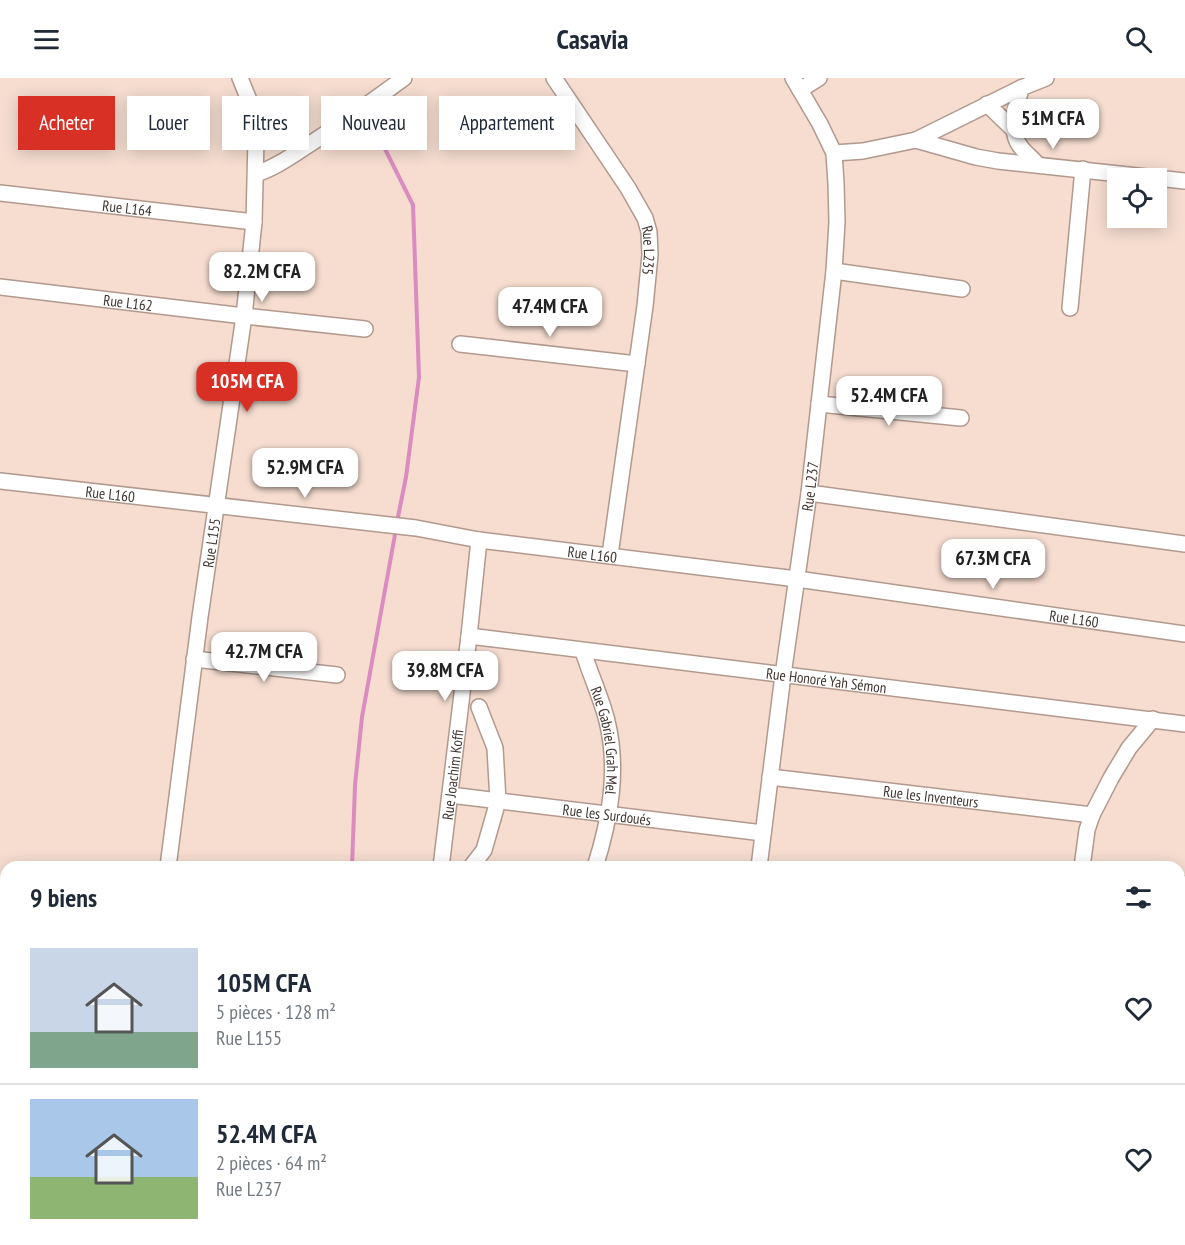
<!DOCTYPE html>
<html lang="fr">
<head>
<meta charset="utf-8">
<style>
  body { margin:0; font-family:"PT Sans Narrow",sans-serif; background:#f6f6f7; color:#1f2937; height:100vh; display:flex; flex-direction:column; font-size:22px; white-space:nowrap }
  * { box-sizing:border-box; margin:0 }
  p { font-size:20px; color:#747a83 }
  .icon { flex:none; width:33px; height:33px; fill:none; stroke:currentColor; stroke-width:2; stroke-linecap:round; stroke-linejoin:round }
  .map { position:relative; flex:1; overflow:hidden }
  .details { position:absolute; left:0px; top:783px; width:1185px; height:384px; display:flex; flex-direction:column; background:#fff; border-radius:18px 18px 0 0; box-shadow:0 3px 15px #0003 }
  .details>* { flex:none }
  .top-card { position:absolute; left:18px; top:18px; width:600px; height:54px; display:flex; gap:12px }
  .buttons { position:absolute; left:1107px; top:90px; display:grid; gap:12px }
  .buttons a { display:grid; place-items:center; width:60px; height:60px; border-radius:0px; background:#fff; box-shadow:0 3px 15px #0003; font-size:30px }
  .price { position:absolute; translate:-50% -51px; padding:0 14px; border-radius:12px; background:#fff; color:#222; font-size:20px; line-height:39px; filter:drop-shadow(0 2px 3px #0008) }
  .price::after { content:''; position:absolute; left:50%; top:36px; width:18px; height:14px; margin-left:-9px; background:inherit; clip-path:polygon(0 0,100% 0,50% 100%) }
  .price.selected { background:#d93025; color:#fff }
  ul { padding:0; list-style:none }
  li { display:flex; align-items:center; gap:18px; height:150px; padding:0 30px }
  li+li { border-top:2px solid #e0e1e3 }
  li span { display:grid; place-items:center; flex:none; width:168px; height:120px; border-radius:0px; color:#555 }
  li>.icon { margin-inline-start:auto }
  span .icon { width:72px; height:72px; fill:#fffc; stroke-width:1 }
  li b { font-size:26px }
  h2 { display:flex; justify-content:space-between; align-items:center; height:72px; padding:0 30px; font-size:26px }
  .pill { padding:0 21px; border-radius:0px; background:#fff; box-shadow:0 3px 15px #0003; font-size:21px; line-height:54px }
  .pill.selected { background:#d93025; color:#fff }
  header { display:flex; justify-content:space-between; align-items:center; height:78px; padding:0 30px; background:#fff; font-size:27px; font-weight:800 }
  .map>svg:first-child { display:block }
  .green { fill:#b3bd75 }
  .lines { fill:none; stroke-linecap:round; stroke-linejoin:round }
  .stream { stroke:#da8cc1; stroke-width:4 }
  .minor-casing { stroke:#b1998e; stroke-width:18 }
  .minor { stroke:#fff; stroke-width:15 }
  .labels { text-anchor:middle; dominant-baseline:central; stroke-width:6; stroke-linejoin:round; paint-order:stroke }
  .street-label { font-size:15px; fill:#403632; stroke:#fcece5 }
</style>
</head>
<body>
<header><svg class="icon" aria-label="menu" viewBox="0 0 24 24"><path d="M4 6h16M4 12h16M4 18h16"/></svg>Casavia<svg class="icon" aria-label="search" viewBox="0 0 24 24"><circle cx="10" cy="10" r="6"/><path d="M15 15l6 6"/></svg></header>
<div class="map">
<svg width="1185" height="1167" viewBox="0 0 1185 1167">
  <rect width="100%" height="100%" fill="#f6ddd0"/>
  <path class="green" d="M325 1161H366L365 1167H325Z"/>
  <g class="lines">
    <g class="stream">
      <path d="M368 37 413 127 419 299 406 399 397 444"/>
      <path d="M352 789 355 707 362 639 396 451"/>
      <path d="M346 1167V1161"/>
    </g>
    <defs>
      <g id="minor">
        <path id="s1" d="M554 0 628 110 645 140 649 154 650 177 645 228 610 477"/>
        <path d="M1021 10C1017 28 1008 52 1020 68 1025 75 1032 80 1037 86"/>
        <path d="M800 12 819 0"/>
        <path d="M987 26 1014 52"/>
        <path d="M916 62 976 79 998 83 1185 103"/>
        <path d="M834 75 863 73 916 62 1021 10 1046 0"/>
        <path d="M256 96C277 89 294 76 313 64 344 44 374 22 404 0"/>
        <path id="s2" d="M0 115 254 144"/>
        <path d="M834 193 962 211"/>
        <path id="s3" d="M0 209 244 238 365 251"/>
        <path d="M1070 230 1083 91"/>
        <path d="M460 266 637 286"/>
        <path d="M819 326 961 340"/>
        <path id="s4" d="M0 403 416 450 479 462 797 501 1185 556"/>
        <path d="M809 415 1185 466"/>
        <path id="s5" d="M469 558 1185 646"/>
        <path id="s6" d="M583 573C590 596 601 619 607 643 619 692 610 742 595 789"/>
        <path d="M194 581 337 597"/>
        <path id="s7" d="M770 699 1092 737"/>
        <path id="s8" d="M450 717 763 755"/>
        <path id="s9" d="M168 789 200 539 244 238 254 144 256 61 254 40 249 22 240 0"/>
        <path id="s10" d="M441 789 469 558 479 462"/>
        <path d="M471 789 484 772 498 723 495 670 479 629"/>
        <path id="s11" d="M759 789 783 597 809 415 834 193 837 144 836 105 834 75 820 46 793 0"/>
        <path d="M1082 789 1087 752 1092 737 1111 700 1129 670 1153 641"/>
        <path d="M1179 805 1185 806"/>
        <path d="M1179 970 1185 971"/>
        <path d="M0 972 6 973"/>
        <path d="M1179 1100 1185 1101"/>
        <path d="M144 1161 193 1167"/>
        <path d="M964 1161 1011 1167"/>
        <path d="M121 1167 122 1161"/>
        <path d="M316 1167 317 1161"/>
        <path d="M559 1167 560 1161"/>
        <path d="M713 1167 714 1161"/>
        <path d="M845 1167V1161"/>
        <path d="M922 1167 923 1161"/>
      </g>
    </defs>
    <use href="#minor" class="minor-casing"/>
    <use href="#minor" class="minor"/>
  </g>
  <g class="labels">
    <g class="street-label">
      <text stroke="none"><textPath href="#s2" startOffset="128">Rue L164</textPath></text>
      <text stroke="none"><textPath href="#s1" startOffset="200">Rue L235</textPath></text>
      <text stroke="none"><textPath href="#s3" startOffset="129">Rue L162</textPath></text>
      <text stroke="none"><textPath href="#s11" startOffset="384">Rue L237</textPath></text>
      <text stroke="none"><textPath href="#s4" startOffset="111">Rue L160</textPath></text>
      <text stroke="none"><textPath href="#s9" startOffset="327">Rue L155</textPath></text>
      <text stroke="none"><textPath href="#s4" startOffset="597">Rue L160</textPath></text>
      <text stroke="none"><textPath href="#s4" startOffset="1083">Rue L160</textPath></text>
      <text stroke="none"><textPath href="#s5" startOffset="360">Rue Honoré Yah Sémon</textPath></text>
      <text stroke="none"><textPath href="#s6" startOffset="93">Rue Gabriel Grah Mel</textPath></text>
      <text stroke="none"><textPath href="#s10" startOffset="93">Rue Joachim Koffi</textPath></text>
      <text stroke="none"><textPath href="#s7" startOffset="162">Rue les Inventeurs</textPath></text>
      <text stroke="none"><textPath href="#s8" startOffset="158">Rue les Surdoués</textPath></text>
    </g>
  </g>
</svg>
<div class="buttons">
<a><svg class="icon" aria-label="locate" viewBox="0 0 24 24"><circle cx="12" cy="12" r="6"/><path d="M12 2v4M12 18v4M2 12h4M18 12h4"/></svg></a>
</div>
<b class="price" style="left:1053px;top:72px">51M CFA</b>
<b class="price" style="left:262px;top:225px">82.2M CFA</b>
<b class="price" style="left:550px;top:260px">47.4M CFA</b>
<b class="price selected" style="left:247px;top:335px">105M CFA</b>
<b class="price" style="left:889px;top:349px">52.4M CFA</b>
<b class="price" style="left:305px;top:421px">52.9M CFA</b>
<b class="price" style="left:993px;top:512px">67.3M CFA</b>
<b class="price" style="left:264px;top:605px">42.7M CFA</b>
<b class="price" style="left:445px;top:624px">39.8M CFA</b>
<div class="top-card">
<a class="pill selected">Acheter</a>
<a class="pill">Louer</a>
<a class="pill">Filtres</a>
<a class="pill">Nouveau</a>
<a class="pill">Appartement</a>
</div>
<section class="details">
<h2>9 biens<svg class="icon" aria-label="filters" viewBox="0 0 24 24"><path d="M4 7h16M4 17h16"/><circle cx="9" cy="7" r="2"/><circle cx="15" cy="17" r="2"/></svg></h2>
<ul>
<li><span style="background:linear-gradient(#c9d6e8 70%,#7fa58c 0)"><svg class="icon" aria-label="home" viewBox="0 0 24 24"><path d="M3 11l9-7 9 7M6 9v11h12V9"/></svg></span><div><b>105M CFA</b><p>5 pièces · 128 m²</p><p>Rue L155</p></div><svg class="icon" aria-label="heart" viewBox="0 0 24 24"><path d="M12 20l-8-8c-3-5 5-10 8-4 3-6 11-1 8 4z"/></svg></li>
<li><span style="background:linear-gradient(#a9c7e8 65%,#8fb573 0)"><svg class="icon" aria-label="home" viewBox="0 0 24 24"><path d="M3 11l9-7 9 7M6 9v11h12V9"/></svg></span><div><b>52.4M CFA</b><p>2 pièces · 64 m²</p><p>Rue L237</p></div><svg class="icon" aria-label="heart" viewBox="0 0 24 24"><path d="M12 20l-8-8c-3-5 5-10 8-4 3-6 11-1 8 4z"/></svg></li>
</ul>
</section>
</div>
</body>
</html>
